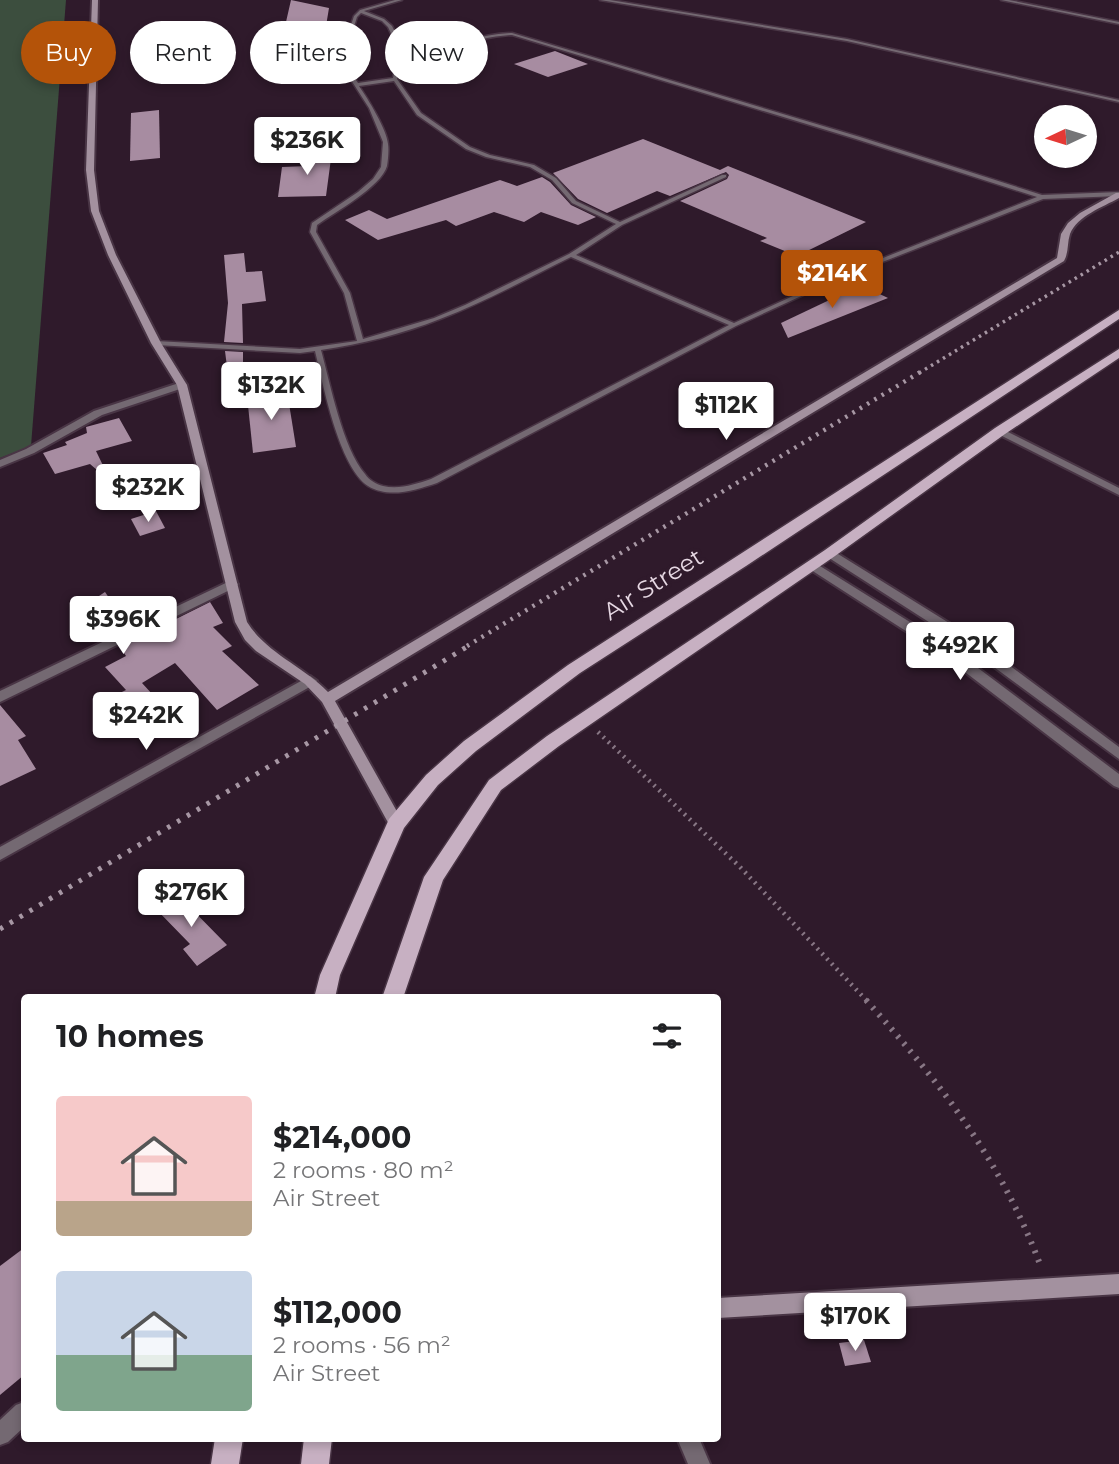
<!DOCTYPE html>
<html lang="en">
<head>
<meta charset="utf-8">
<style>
  body { margin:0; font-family:Montserrat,sans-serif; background:#f2f2f2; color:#202124; height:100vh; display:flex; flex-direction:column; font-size:26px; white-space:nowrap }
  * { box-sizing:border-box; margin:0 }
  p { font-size:23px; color:#757577 }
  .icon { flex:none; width:38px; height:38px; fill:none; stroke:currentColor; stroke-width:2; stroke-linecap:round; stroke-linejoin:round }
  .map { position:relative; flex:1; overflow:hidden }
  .sheet { position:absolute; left:21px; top:994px; width:700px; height:448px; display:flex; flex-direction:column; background:#fff; border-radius:7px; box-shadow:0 4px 10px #0003 }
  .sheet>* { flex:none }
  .top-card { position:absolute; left:21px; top:21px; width:700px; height:63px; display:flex; gap:14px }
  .needle { width:46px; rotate:266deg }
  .fabs { position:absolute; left:1034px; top:105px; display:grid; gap:14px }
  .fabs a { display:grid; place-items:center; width:63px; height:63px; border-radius:50%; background:#fff; box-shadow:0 4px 10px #0003; font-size:35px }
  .price { position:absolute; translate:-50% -60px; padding:0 16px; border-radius:7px; background:#fff; color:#222; font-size:23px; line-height:46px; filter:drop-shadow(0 2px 4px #0008) }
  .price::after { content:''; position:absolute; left:50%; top:42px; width:21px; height:16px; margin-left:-10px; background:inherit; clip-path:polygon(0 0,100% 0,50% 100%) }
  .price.active { background:#b45309; color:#fff }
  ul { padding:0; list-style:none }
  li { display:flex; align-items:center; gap:21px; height:175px; padding:0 35px }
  li span { display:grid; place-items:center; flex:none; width:196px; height:140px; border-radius:7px; color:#555 }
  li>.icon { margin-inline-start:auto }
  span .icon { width:84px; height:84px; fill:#fffc; stroke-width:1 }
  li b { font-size:30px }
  h2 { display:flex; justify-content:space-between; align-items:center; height:84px; padding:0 35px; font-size:30px }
  .tag { padding:0 24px; border-radius:32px; background:#fff; box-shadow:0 4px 10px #0003; font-size:24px; line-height:63px }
  .tag.active { background:#b45309; color:#fff }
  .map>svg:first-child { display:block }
  .green { fill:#3c4e3e }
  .building { fill:#a78ca1 }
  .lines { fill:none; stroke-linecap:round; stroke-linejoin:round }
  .lane-casing { stroke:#493545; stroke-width:3 }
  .street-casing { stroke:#493545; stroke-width:4 }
  .secondary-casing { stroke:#493545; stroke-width:4 }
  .primary-casing { stroke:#493545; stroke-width:3 }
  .path-far1 { stroke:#887785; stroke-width:4.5; stroke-dasharray:2 5; stroke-linecap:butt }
  .path { stroke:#887785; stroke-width:6; stroke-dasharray:2.5 7; stroke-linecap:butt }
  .lane { fill:#746972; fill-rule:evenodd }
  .street { fill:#746972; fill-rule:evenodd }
  .secondary { fill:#a3919f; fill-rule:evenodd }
  .primary { fill:#c7b0c2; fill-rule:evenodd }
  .rail-far2 { stroke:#a797a4; stroke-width:3.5; stroke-dasharray:2.5 4.5; stroke-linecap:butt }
  .rail-far1 { stroke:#a797a4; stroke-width:4.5; stroke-dasharray:2.5 6; stroke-linecap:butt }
  .rail { stroke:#a797a4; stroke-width:5; stroke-dasharray:3.5 8; stroke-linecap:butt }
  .labels { text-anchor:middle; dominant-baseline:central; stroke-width:7; stroke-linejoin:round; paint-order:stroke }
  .street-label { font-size:24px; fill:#e7d9e4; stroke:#2f1a2b }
</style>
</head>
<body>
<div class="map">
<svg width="1119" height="1464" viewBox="0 0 1119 1464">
  <rect width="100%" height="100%" fill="#2f1a2b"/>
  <path class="green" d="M0 0H66L31 446 0 458Z"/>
  <g class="building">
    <path d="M291 0 329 8 325 32H316L311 74 274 75 273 57H278Z"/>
    <path d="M555 51 588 64 548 77 514 64Z"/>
    <path d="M159 110 160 158 130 161 131 113Z"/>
    <path d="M643 139 720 170 728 166 866 222 797 256 760 241 767 238 680 201 727 179 729 175 726 172 670 196 657 191 607 213 578 199 553 173Z"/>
    <path d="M332 151 326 196 278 197 282 167 308 166 311 152Z"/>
    <path d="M542 177 550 182 571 205 596 217 578 225 541 212 524 222 494 212 456 226 446 220 378 240 345 220 369 210 387 219 500 180 517 186Z"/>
    <path d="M244 253 246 272 262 271 266 301 242 304 243 343 224 342 228 303 224 255Z"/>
    <path d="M861 285 888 298 788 338 781 323Z"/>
    <path d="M225 351 243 352V390H230Z"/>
    <path d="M287 391 296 447 253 453 247 396Z"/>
    <path d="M119 418 132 441 96 451 111 482 90 464 55 474 43 453 67 445 65 442 87 433 86 427Z"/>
    <path d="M156 511 165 528 140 536 131 519Z"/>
    <path d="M105 592 129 627 112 635 90 602Z"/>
    <path d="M210 602 223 623 213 627 232 646 222 651 259 685 217 710 175 663 142 683 164 707 143 718 149 724 124 738 93 706 126 690 105 667 126 656 120 647Z"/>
    <path d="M0 705 26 736 18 740 36 769 0 786Z"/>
    <path d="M176 893 227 945 197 966 183 949 190 944 155 908Z"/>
    <path d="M24 1248V1375L0 1395V1266Z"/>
    <path d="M864 1340 871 1362 845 1366 839 1343Z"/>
  </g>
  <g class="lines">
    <defs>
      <g id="lane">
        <path d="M395 0H402L364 11 384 19 392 26 399 40 422 58C451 45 480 34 512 33L860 137 1042 195 1119 192V196L1043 199 834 281 736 326 437 483C416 490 389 499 368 486 339 467 323 384 315 351L300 353 156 345 153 343 156 341 300 349 357 341 344 293 310 232 312 223 358 192 373 179 381 167 383 142 369 108 344 69 341 55 354 16 360 10ZM361 13 382 21 388 27 395 42 419 60 394 73 393 78 358 83 348 69 345 55 357 17ZM512 35 856 139 1037 197 830 279 734 323 576 255 622 225 726 177V175H722L620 222 576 201 556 178 534 165 490 155 470 147 421 113 397 79 398 75C430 54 474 37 512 35ZM394 81 417 115 466 149 486 157 530 167 552 180 572 203 616 224 569 254 465 305 434 318 363 339 350 293 316 232 317 225C335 212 381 187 387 166 388 160 389 150 388 144 387 130 368 99 359 86ZM571 257 729 325 431 479C416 484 399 490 383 486 376 484 369 480 365 474 343 449 330 383 321 350 362 344 402 334 440 319 485 302 528 278 571 257Z"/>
        <path d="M600 0H610L847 39 1119 100V102L847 41Z"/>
        <path d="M1001 0H1009L1119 22V24Z"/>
      </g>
      <g id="street">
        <path d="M182 382 187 385 186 387 102 415 34 453 0 467V460L26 449 94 411Z"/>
        <path d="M1000 428 1119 488V495L996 433V429Z"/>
        <path d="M830 549 970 636 1119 747V759L960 642 826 556 824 553 826 550Z"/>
        <path d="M812 561 950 647 1119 774V788L1114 786 940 653 808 568 806 565 808 562Z"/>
        <path d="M232 580 238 584 236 587 0 702V691Z"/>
        <path d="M310 676 317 681 315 684 0 860V847Z"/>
        <path d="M24 1402V1427L8 1442 0 1445V1420L16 1405Z"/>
        <path d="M677 1438H699L710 1464H688Z"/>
      </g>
      <g id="secondary">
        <path d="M92 0H98L94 170 99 211 116 255 161 343 187 385 247 622C266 653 303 666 328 692L1057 258 1061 234 1068 223 1080 213 1116 193H1119V198C1103 207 1077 216 1070 234 1067 243 1069 252 1064 261L335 701 404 824 401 828H391L322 702 305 684 256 651 245 640 235 622 177 385 151 343 108 255 91 211 86 170Z"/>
        <path d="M1119 1274V1294L718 1318V1298Z"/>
      </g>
      <g id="primary">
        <path d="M1119 310V319L746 566 580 673 476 751 438 785 404 828 340 975 335 998H314L320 975 389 819 426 775 464 741 568 665Z"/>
        <path d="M1119 349V358L1005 434 835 556 559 746 501 790 443 880 403 998H382L424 877 489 780 547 736 825 550 995 428Z"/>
        <path d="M215 1438H243L239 1464H211Z"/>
        <path d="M304 1438H332L329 1464H301Z"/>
      </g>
    </defs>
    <use href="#lane" class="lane-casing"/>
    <use href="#street" class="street-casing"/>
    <use href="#secondary" class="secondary-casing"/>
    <use href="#primary" class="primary-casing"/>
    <path class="path-far1" d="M598 732 740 867 868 1002"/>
    <path class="path" d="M866 1000C942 1085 1001 1160 1041 1267"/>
    <use href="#lane" class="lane"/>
    <use href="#street" class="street"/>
    <use href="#secondary" class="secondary"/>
    <use href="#primary" class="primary"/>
    <path class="rail-far2" d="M919 373 1119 252"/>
    <path class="rail-far1" d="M467 646 922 371"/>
    <path class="rail" d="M0 929 470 645"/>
  </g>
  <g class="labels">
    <g class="street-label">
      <text transform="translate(653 584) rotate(-32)">Air Street</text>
    </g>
  </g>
</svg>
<div class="fabs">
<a><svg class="needle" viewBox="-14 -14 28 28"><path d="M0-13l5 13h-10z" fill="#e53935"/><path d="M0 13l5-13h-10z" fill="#757577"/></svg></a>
</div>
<b class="price" style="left:307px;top:177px">$236K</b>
<b class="price active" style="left:832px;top:310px">$214K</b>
<b class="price" style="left:271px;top:422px">$132K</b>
<b class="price" style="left:726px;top:442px">$112K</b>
<b class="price" style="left:148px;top:524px">$232K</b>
<b class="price" style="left:123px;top:656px">$396K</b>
<b class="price" style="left:960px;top:682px">$492K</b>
<b class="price" style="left:146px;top:752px">$242K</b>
<b class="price" style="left:191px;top:929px">$276K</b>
<b class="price" style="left:855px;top:1353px">$170K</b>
<div class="top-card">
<a class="tag active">Buy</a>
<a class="tag">Rent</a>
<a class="tag">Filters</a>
<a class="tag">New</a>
</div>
<section class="sheet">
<h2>10 homes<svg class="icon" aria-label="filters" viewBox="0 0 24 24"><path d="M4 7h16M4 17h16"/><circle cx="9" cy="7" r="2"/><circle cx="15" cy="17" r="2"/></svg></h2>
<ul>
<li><span style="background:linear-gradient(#f6c9c9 75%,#b9a48a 0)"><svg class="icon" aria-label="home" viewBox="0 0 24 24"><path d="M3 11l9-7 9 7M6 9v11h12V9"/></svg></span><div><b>$214,000</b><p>2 rooms · 80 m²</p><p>Air Street</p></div></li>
<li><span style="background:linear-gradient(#c9d6e8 60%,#7fa58c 0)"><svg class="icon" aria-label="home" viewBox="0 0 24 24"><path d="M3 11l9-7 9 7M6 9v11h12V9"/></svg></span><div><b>$112,000</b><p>2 rooms · 56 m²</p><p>Air Street</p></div></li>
</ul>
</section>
</div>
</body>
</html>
